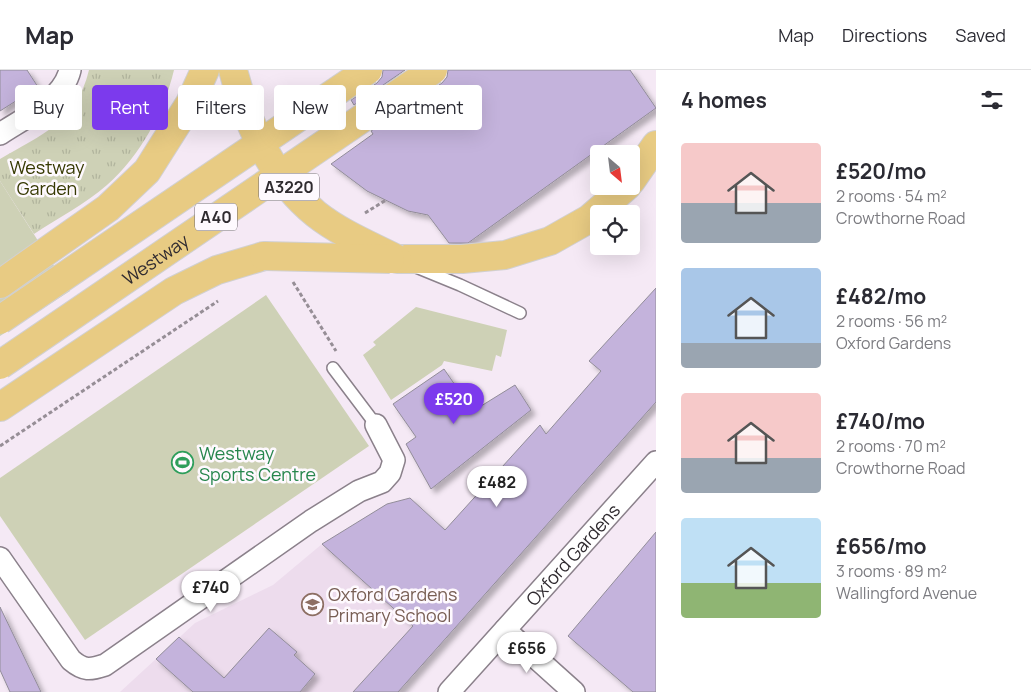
<!DOCTYPE html>
<html lang="en">
<head>
<meta charset="utf-8">
<style>
  body { margin:0; font-family:Manrope,sans-serif; background:#f2f2f3; color:#2b2b33; height:100vh; display:flex; flex-direction:column; font-size:19px; white-space:nowrap }
  * { box-sizing:border-box; margin:0 }
  p { font-size:16px; color:#7c7c81 }
  .icon { flex:none; width:28px; height:28px; fill:none; stroke:currentColor; stroke-width:2; stroke-linecap:round; stroke-linejoin:round }
  .map { position:relative; flex:1; overflow:hidden }
  .panel { display:flex; flex-direction:column; background:#fff; width:375px }
  .panel>* { flex:none }
  .banner { position:absolute; left:15px; top:15px; width:475px; height:45px; display:flex; gap:10px }
  .needle { width:32px; rotate:152deg }
  .controls { position:absolute; left:590px; top:75px; display:grid; gap:10px }
  .controls a { display:grid; place-items:center; width:50px; height:50px; border-radius:5px; background:#fff; box-shadow:0 5px 20px #0002; font-size:25px }
  .price { position:absolute; translate:-50% -42px; padding:0 11px; border-radius:18px; background:#fff; color:#222; font-size:16px; line-height:32px; filter:drop-shadow(0 1px 2px #0008) }
  .price::after { content:''; position:absolute; left:50%; top:30px; width:15px; height:11px; margin-left:-8px; background:inherit; clip-path:polygon(0 0,100% 0,50% 100%) }
  .price.active { background:#7c3aed; color:#fff }
  ul { padding:0; list-style:none }
  li { display:flex; align-items:center; gap:15px; height:125px; padding:0 25px }
  li span { display:grid; place-items:center; flex:none; width:140px; height:100px; border-radius:5px; color:#555 }
  li>.icon { margin-inline-start:auto }
  span .icon { width:60px; height:60px; fill:#fffc; stroke-width:1 }
  li b { font-size:21px }
  h2 { display:flex; justify-content:space-between; align-items:center; height:60px; padding:0 25px; font-size:21px }
  .tag { padding:0 18px; border-radius:5px; background:#fff; box-shadow:0 5px 20px #0002; font-size:18px; line-height:45px }
  .tag.active { background:#7c3aed; color:#fff }
  header { display:flex; align-items:center; gap:30px; box-sizing:border-box; height:70px; padding:0 25px; background:#fff; border-bottom:1px solid #e1e1e2 }
  header strong { font-size:24px }
  nav { display:flex; gap:28px; margin-inline-start:auto; font-size:18px }
  main { display:flex; flex:1; min-height:0 }
  .map>svg:first-child { display:block }
  .built { fill:#eddced }
  .grass { fill:url(#grass-tufts) }
  .pitch { fill:#ced1b6 }
  .building { fill:#c4b3dc; stroke:#928d99; filter:url(#shadow) }
  .lines { fill:none; stroke-linecap:round; stroke-linejoin:round }
  .service-casing { stroke:#8b818b; stroke-width:14 }
  .minor-casing { stroke:#8b818b; stroke-width:24 }
  .trunk-casing { stroke:#d1d0d1; stroke-width:30 }
  .path { stroke:#968e96; stroke-width:3; stroke-dasharray:4 2.5; stroke-linecap:butt }
  .service { stroke:#fff; stroke-width:11 }
  .minor { stroke:#fff; stroke-width:21 }
  .trunk { stroke:#e8cb83; stroke-width:28 }
  .trunk-bridge-casing { stroke:#d1d0d1; stroke-width:30; stroke-linecap:butt }
  .trunk-bridge { stroke:#e8cb83; stroke-width:28 }
  .labels { text-anchor:middle; dominant-baseline:central; stroke-width:5; stroke-linejoin:round; paint-order:stroke }
  .shield { fill:#fef9fe; stroke:#6e696e; stroke-width:1 }
  .shield-label { font-size:16px; font-weight:bold; fill:#302b30 }
  .park-label { font-size:18px; fill:#373a03; stroke:#fef9fe }
  .street-label { font-size:18px; fill:#302b30; stroke:#fef9fe }
  .leisure-label { font-size:18px; fill:#27864d; stroke:#fef9fe; text-anchor:start }
  .education-label { font-size:18px; fill:#785e54; stroke:#fef9fe; text-anchor:start }
</style>
</head>
<body>
<header>
<strong>Map</strong>
<nav><a>Map</a><a>Directions</a><a>Saved</a></nav>
</header>
<main>
<div class="map">
<svg width="656" height="622" viewBox="0 0 656 622">
  <defs>
    <pattern id="grass-tufts" width="24" height="20" patternUnits="userSpaceOnUse" patternTransform="scale(1.25)"><rect width="24" height="20" fill="#ced1b6"/><path d="M3 7l-1-3M5 7V3M7 7l1-3M15 17l-1-3M17 17v-4M19 17l1-3" fill="none" stroke="#b1b49d"/></pattern>
    <filter id="shadow"><feDropShadow dx="4.5" dy="4.5" stdDeviation="2.5" flood-color="#0004"/></filter>
  </defs>
  <rect width="100%" height="100%" fill="#f5e9f5"/>
  <path class="built" d="M322 474 413 556 355 620 357 622H120L195 553 273 515Z"/>
  <path class="grass" d="M89 0H174C164 42 140 86 107 115 85 134 58 148 34 164L0 111V89C42 64 76 53 89 0Z"/>
  <g class="pitch">
    <path d="M0 111 70 221 0 266Z"/>
    <path d="M266 225 369 376 85 570 0 446V408Z"/>
    <path d="M416 237 507 260 501 287 496 285 492 301 444 291 442 295 391 330 363 285 376 275 373 272Z"/>
  </g>
  <g class="building">
    <path d="M0 0H27L38 17 0 41Z"/>
    <path d="M383 0H405L354 35 351 30 377 13 382 7Z"/>
    <path d="M448 0H630L656 38 468 173H449L428 145 408 141 367 121 331 94 373 64 371 61 442 13 447 7Z"/>
    <path d="M656 218V332L398 622H353L413 556 322 474 387 434 410 428 445 460 540 355 546 364 601 301 589 291Z"/>
    <path d="M444 299 473 341 515 315 531 340 431 419 406 374 416 367 393 334Z"/>
    <path d="M656 462V622H633L568 566Z"/>
    <path d="M0 537 41 622H10L0 600Z"/>
    <path d="M269 558 297 582 294 585 315 604 300 622H193L156 589 179 567 224 608Z"/>
  </g>
  <g class="lines">
    <defs>
      <g id="service">
        <path d="M416 197 460 215 520 243"/>
        <path d="M333 298 376 355"/>
      </g>
      <g id="minor">
        <path d="M0 64C24 48 63 30 70 0"/>
        <path d="M0 488 71 590C84 601 90 600 105 595L311 451 359 421 382 412 390 403 394 390 376 355"/>
        <path d="M505 560 574 622"/>
        <path id="s1" d="M449 622 656 392"/>
      </g>
      <g id="trunk">
        <path d="M631 111 656 75"/>
        <path d="M397 189H462L505 185 550 171 589 149 627 116"/>
        <path d="M0 214 108 138 147 101 190 33 205 0"/>
        <path d="M0 337 174 221 217 200 264 186"/>
      </g>
    </defs>
    <use href="#service" class="service-casing"/>
    <use href="#minor" class="minor-casing"/>
    <use href="#trunk" class="trunk-casing"/>
    <g class="path">
      <path d="M365 143 386 130"/>
      <path d="M293 212 336 281"/>
      <path d="M0 376 218 231"/>
    </g>
    <use href="#service" class="service"/>
    <use href="#minor" class="minor"/>
    <use href="#trunk" class="trunk"/>
    <defs>
      <g id="trunk-bridge">
        <path d="M233 0C247 54 271 107 316 144 340 163 369 175 397 189"/>
        <path d="M264 186 390 189"/>
        <path d="M0 250 368 0"/>
        <path id="s2" d="M0 295 433 0"/>
      </g>
    </defs>
    <use href="#trunk-bridge" class="trunk-bridge-casing"/>
    <use href="#trunk-bridge" class="trunk-bridge"/>
  </g>
  <defs>
    <symbol id="stadium-ring" viewBox="-11 -11 22 22"><circle r="9.5" fill="#fef9fe" stroke="#2e9e5b" stroke-width="1.5"/><path d="M0-5a6.5 5 0 1 0 0 10a6.5 5 0 1 0 0-10ZM-3.5-1.8h7v3.6h-7Z" fill="#2e9e5b"/></symbol>
    <symbol id="school-ring" viewBox="-11 -11 22 22"><circle r="9.5" fill="#fef9fe" stroke="#8d6e63" stroke-width="1.5"/><path d="M0-5L7-2L0 1L-7-2ZM-4 1L0 2.5L4 1V4Q0 6-4 4Z" fill="#8d6e63"/></symbol>
  </defs>
  <g fill-rule="evenodd">
    <use href="#stadium-ring" x="170" y="380" width="25" height="25"/>
    <use href="#school-ring" x="300" y="522" width="25" height="25"/>
  </g>
  <g class="labels">
    <g class="shield">
      <rect x="259" y="103.5" width="60" height="27" rx="4"/>
      <rect x="195" y="133.5" width="42" height="27" rx="4"/>
    </g>
    <g class="shield-label">
      <text x="289" y="117">A3220</text>
      <text x="216" y="147">A40</text>
    </g>
    <g class="park-label">
      <text x="47" y="97">Westway<tspan x="47" dy="21">Garden</tspan></text>
    </g>
    <g class="street-label">
      <text stroke="none"><textPath href="#s2" startOffset="188">Westway</textPath></text>
      <text stroke="none"><textPath href="#s1" startOffset="185">Oxford Gardens</textPath></text>
    </g>
    <g class="leisure-label">
      <text x="199" y="383">Westway<tspan x="199" dy="21">Sports Centre</tspan></text>
    </g>
    <g class="education-label">
      <text x="328" y="524">Oxford Gardens<tspan x="328" dy="21">Primary School</tspan></text>
    </g>
  </g>
</svg>
<div class="controls">
<a><svg class="needle" viewBox="-14 -14 28 28"><path d="M0-13l5 13h-10z" fill="#e53935"/><path d="M0 13l5-13h-10z" fill="#7c7c81"/></svg></a>
<a><svg class="icon" aria-label="locate" viewBox="0 0 24 24"><circle cx="12" cy="12" r="6"/><path d="M12 2v4M12 18v4M2 12h4M18 12h4"/></svg></a>
</div>
<b class="price active" style="left:454px;top:355px">£520</b>
<b class="price" style="left:497px;top:438px">£482</b>
<b class="price" style="left:211px;top:543px">£740</b>
<b class="price" style="left:527px;top:604px">£656</b>
<div class="banner">
<a class="tag">Buy</a>
<a class="tag active">Rent</a>
<a class="tag">Filters</a>
<a class="tag">New</a>
<a class="tag">Apartment</a>
</div>
</div>
<section class="panel">
<h2>4 homes<svg class="icon" aria-label="filters" viewBox="0 0 24 24"><path d="M4 7h16M4 17h16"/><circle cx="9" cy="7" r="2"/><circle cx="15" cy="17" r="2"/></svg></h2>
<ul>
<li><span style="background:linear-gradient(#f6c9c9 60%,#9aa5b1 0)"><svg class="icon" aria-label="home" viewBox="0 0 24 24"><path d="M3 11l9-7 9 7M6 9v11h12V9"/></svg></span><div><b>£520/mo</b><p>2 rooms · 54 m²</p><p>Crowthorne Road</p></div></li>
<li><span style="background:linear-gradient(#a9c7e8 75%,#9aa5b1 0)"><svg class="icon" aria-label="home" viewBox="0 0 24 24"><path d="M3 11l9-7 9 7M6 9v11h12V9"/></svg></span><div><b>£482/mo</b><p>2 rooms · 56 m²</p><p>Oxford Gardens</p></div></li>
<li><span style="background:linear-gradient(#f6c9c9 65%,#9aa5b1 0)"><svg class="icon" aria-label="home" viewBox="0 0 24 24"><path d="M3 11l9-7 9 7M6 9v11h12V9"/></svg></span><div><b>£740/mo</b><p>2 rooms · 70 m²</p><p>Crowthorne Road</p></div></li>
<li><span style="background:linear-gradient(#bfe0f5 65%,#8fb573 0)"><svg class="icon" aria-label="home" viewBox="0 0 24 24"><path d="M3 11l9-7 9 7M6 9v11h12V9"/></svg></span><div><b>£656/mo</b><p>3 rooms · 89 m²</p><p>Wallingford Avenue</p></div></li>
</ul>
</section>
</main>
</body>
</html>
